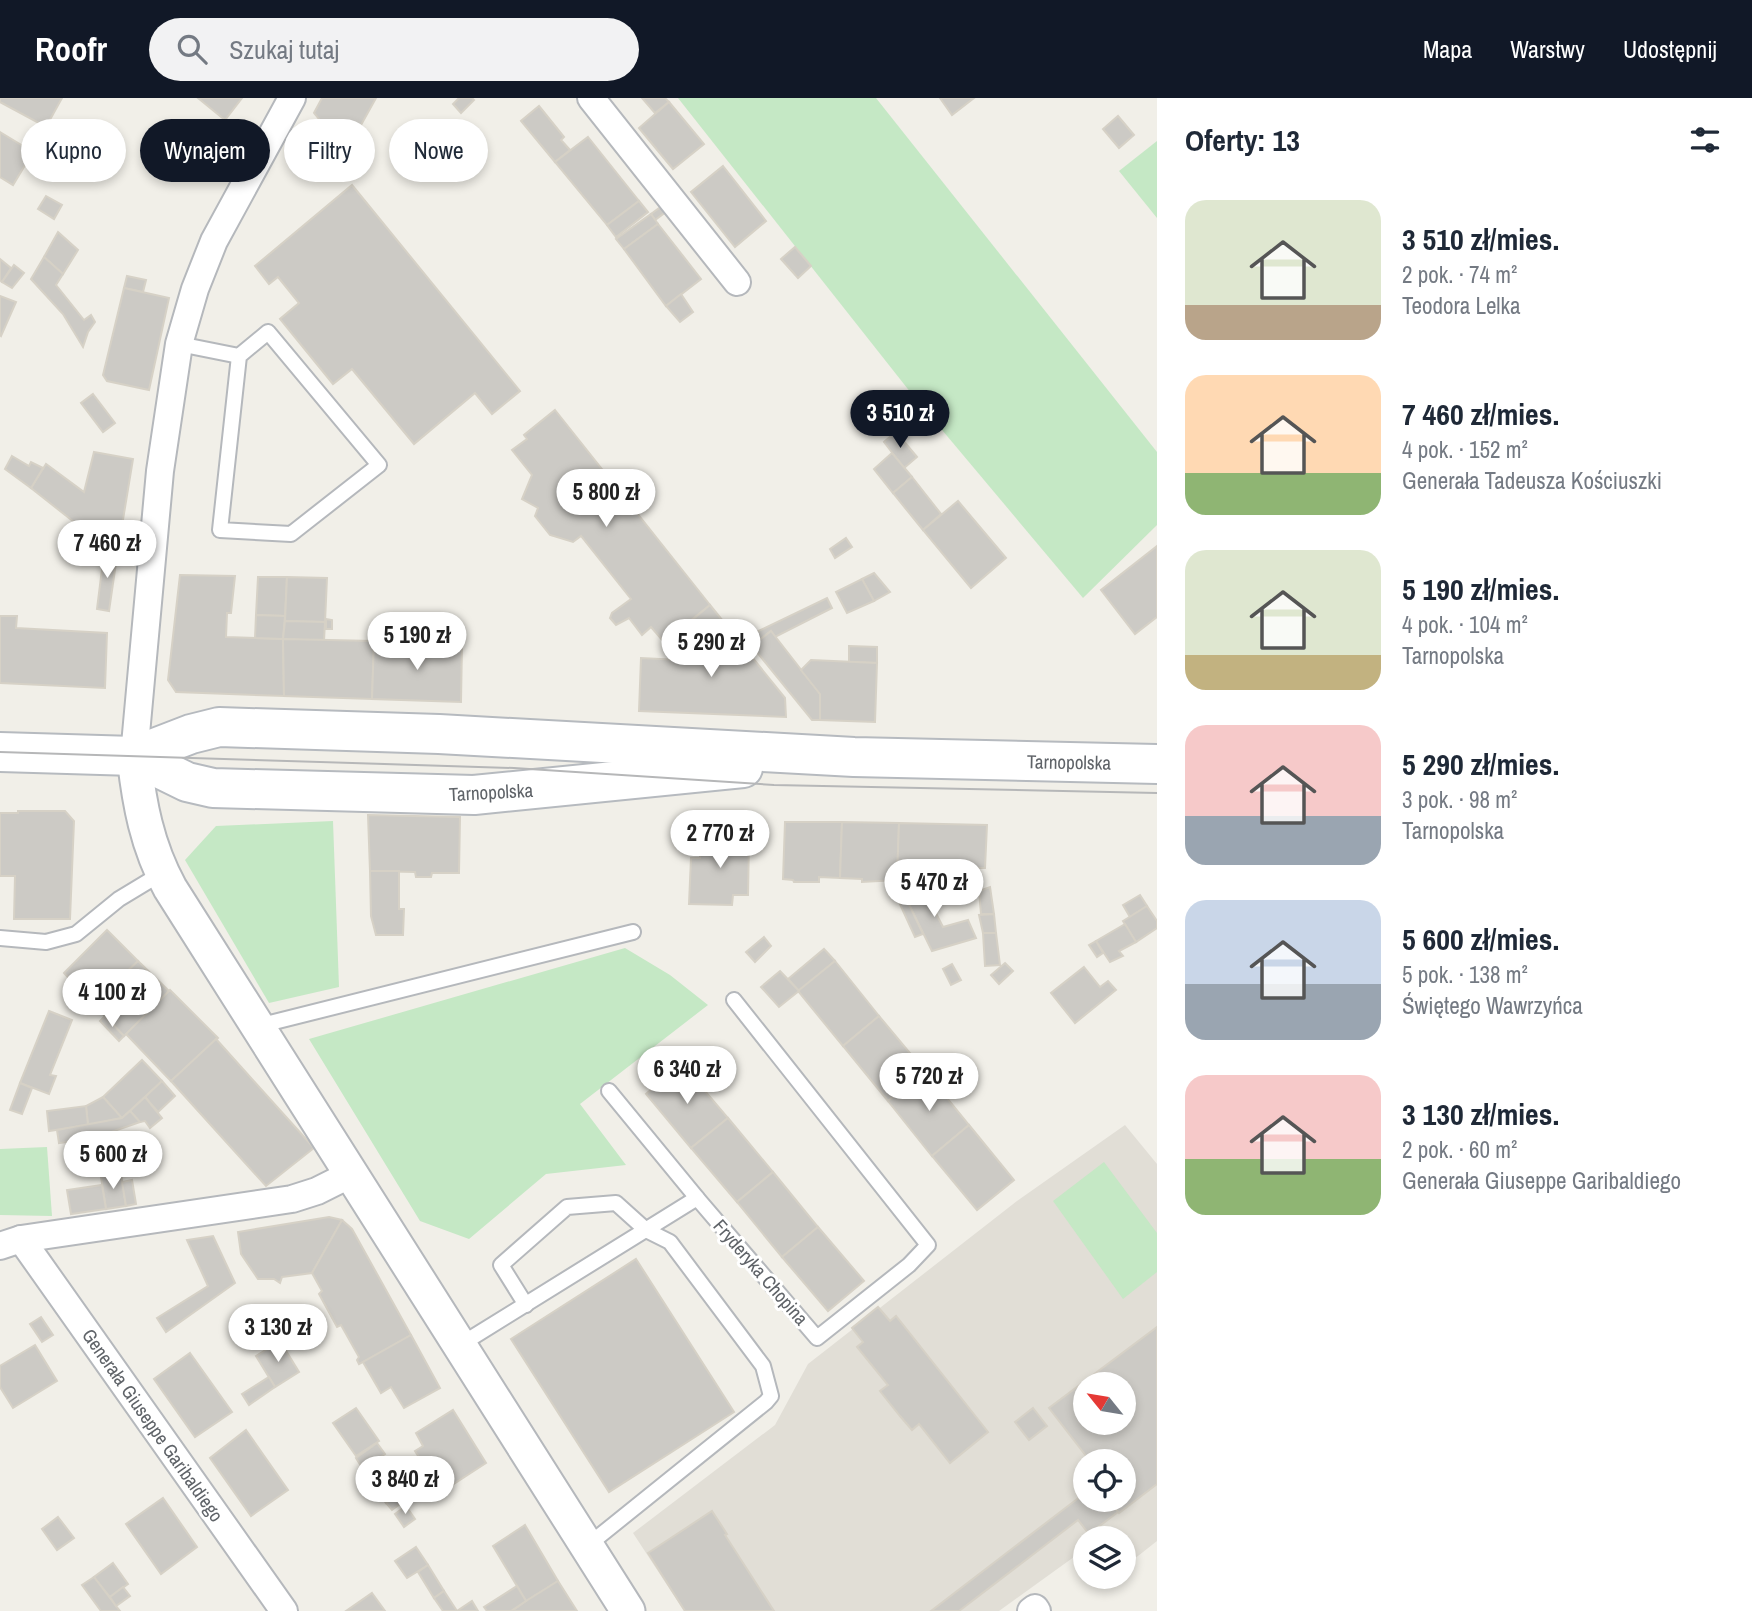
<!DOCTYPE html>
<html lang="pl">
<head>
<meta charset="utf-8">
<style>
  body { margin:0; font-family:"Archivo Narrow",sans-serif; background:#f2f2f3; color:#1f2937; height:100vh; display:flex; flex-direction:column; font-size:26px; white-space:nowrap }
  * { box-sizing:border-box; margin:0 }
  p { font-size:23px; color:#747a83 }
  .icon { flex:none; width:38px; height:38px; fill:none; stroke:currentColor; stroke-width:2; stroke-linecap:round; stroke-linejoin:round }
  .map { position:relative; flex:1; overflow:hidden }
  .side { display:flex; flex-direction:column; background:#fff; width:595px }
  .side>* { flex:none }
  .top-card { position:absolute; left:21px; top:21px; width:665px; height:63px; display:flex; gap:14px }
  .needle { width:46px; rotate:300deg }
  .tools { position:absolute; left:1073px; top:1274px; display:grid; gap:14px }
  .tools a { display:grid; place-items:center; width:63px; height:63px; border-radius:50%; background:#fff; box-shadow:0 4px 10px #0003; font-size:35px }
  .price { position:absolute; translate:-50% -60px; padding:0 16px; border-radius:24px; background:#fff; color:#222; font-size:23px; line-height:46px; filter:drop-shadow(0 2px 4px #0008) }
  .price::after { content:''; position:absolute; left:50%; top:42px; width:21px; height:16px; margin-left:-10px; background:inherit; clip-path:polygon(0 0,100% 0,50% 100%) }
  .price.on { background:#111827; color:#fff }
  ul { padding:0; list-style:none }
  li { display:flex; align-items:center; gap:21px; height:175px; padding:0 28px }
  li span { display:grid; place-items:center; flex:none; width:196px; height:140px; border-radius:21px; color:#555 }
  li>.icon { margin-inline-start:auto }
  span .icon { width:84px; height:84px; fill:#fffc; stroke-width:1 }
  li b { font-size:30px }
  h2 { display:flex; justify-content:space-between; align-items:center; height:84px; padding:0 28px; font-size:30px }
  .tag { padding:0 24px; border-radius:32px; background:#fff; box-shadow:0 4px 10px #0003; font-size:24px; line-height:63px }
  .tag.on { background:#111827; color:#fff }
  header { display:flex; align-items:center; gap:42px; box-sizing:border-box; height:98px; padding:0 35px; background:#111827; color:#fff }
  header strong { font-size:33px }
  nav { display:flex; gap:38px; margin-inline-start:auto; font-size:24px }
  .search { width:490px; height:63px; background:#f2f2f3; display:flex; align-items:center; gap:18px; box-sizing:border-box; padding:0 24px; border-radius:38px; color:#747a83; font-size:26px }
  main { display:flex; flex:1; min-height:0 }
  .map>svg:first-child { display:block }
  .education { fill:#e1ded6; fill-rule:evenodd }
  .green { fill:#c5e8c5 }
  .building { fill:#cccac5; stroke:#d6d1c6; stroke-width:2; fill-rule:evenodd }
  .lines { fill:none; stroke-linecap:round; stroke-linejoin:round }
  .service-casing { stroke:#b5b8bc; stroke-width:18 }
  .minor-casing { stroke:#b5b8bc; stroke-width:30 }
  .tertiary-casing { stroke:#b5b8bc; stroke-width:37 }
  .secondary-casing { stroke:#b6babf; stroke-width:42 }
  .service { stroke:#fff; stroke-width:14 }
  .minor { stroke:#fff; stroke-width:26 }
  .tertiary { stroke:#fff; stroke-width:33 }
  .secondary { stroke:#fff; stroke-width:38 }
  .tram { stroke:#b6b7b8; stroke-width:2 }
  .labels { text-anchor:middle; dominant-baseline:central; stroke-width:6; stroke-linejoin:round; paint-order:stroke }
  .street-label { font-size:19px; fill:#5f6368; stroke:#fff }
</style>
</head>
<body>
<header>
<strong>Roofr</strong>
<div class="search"><svg class="icon" aria-label="search" viewBox="0 0 24 24"><circle cx="10" cy="10" r="6"/><path d="M15 15l6 6"/></svg>Szukaj tutaj</div>
<nav><a>Mapa</a><a>Warstwy</a><a>Udostępnij</a></nav>
</header>
<main>
<div class="map">
<svg width="1157" height="1513" viewBox="0 0 1157 1513">
  <rect width="100%" height="100%" fill="#f1efe8"/>
  <path class="education" d="M1125 1027 1157 1066V1443L1124 1469V1440H1085V1451L999 1513H684L633 1435 775 1327 808 1266 1017 1103ZM1085 1286H1124V1325H1085ZM1085 1363H1124V1402H1085Z"/>
  <g class="green">
    <path d="M678 0H876L1157 354V427L1083 500 911 295Z"/>
    <path d="M1157 43V120L1119 73Z"/>
    <path d="M333 723 339 889 269 905 185 762 216 728Z"/>
    <path d="M625 850 670 877 708 907 580 1006 626 1067 546 1076 469 1141 420 1123 309 941Z"/>
    <path d="M47 1049 52 1118 0 1117V1051Z"/>
    <path d="M1104 1064 1157 1135V1174L1123 1201 1053 1103Z"/>
  </g>
  <g class="building">
    <path d="M0 0H62L46 29 0 4Z"/>
    <path d="M198 0H242L225 22Z"/>
    <path d="M322 0H376L346 54 314 15Z"/>
    <path d="M459 0H472L474 2 461 15 453 6Z"/>
    <path d="M642 0H665L669 4 655 15Z"/>
    <path d="M940 0H974L952 17Z"/>
    <path d="M669 4 704 46 673 71 639 30Z"/>
    <path d="M539 8 564 39 561 42 570 52 555 64 521 23Z"/>
    <path d="M1118 18 1134 37 1119 50 1103 31Z"/>
    <path d="M0 34 33 54 13 87 0 79Z"/>
    <path d="M588 39 639 103 607 127 555 64Z"/>
    <path d="M723 68 766 123 735 149 691 94Z"/>
    <path d="M352 87 520 293 492 316 475 295 414 346 352 271 333 286 280 221 299 205 278 179 269 186 255 168Z"/>
    <path d="M46 98 62 107 54 121 38 111Z"/>
    <path d="M639 103 648 114 616 139 607 127Z"/>
    <path d="M666 105 670 111 655 122 651 116Z"/>
    <path d="M651 116 658 126 624 151 616 141Z"/>
    <path d="M658 126 701 181 666 208 624 151Z"/>
    <path d="M58 134 78 152 63 176 44 159Z"/>
    <path d="M795 149 811 168 798 180 781 161Z"/>
    <path d="M44 159 63 176 56 187 84 222 91 217 95 224 88 234 83 249 63 216 31 181Z"/>
    <path d="M0 161 11 170 2 184 0 182Z"/>
    <path d="M14 167 24 175 12 190 2 184Z"/>
    <path d="M127 178 146 182 143 194 124 190Z"/>
    <path d="M124 190 169 200 149 292 107 283 103 277Z"/>
    <path d="M681 196 693 214 680 224 666 208Z"/>
    <path d="M0 198 16 204 1 238 0 237Z"/>
    <path d="M93 296 115 325 103 334 81 305Z"/>
    <path d="M555 312 710 507 664 544 651 529 642 537 629 520 616 527 610 520 612 515 631 501 581 438 573 444 550 437 535 418 538 410 522 401 532 377 512 352 527 341 524 337Z"/>
    <path d="M896 334 917 359 904 370 884 344Z"/>
    <path d="M94 354 133 361 117 458 31 390 46 366 84 394Z"/>
    <path d="M892 355 912 379 893 395 874 371Z"/>
    <path d="M12 358 29 368 31 364 43 370 31 390 5 371Z"/>
    <path d="M912 379 941 416 923 432 893 395Z"/>
    <path d="M958 403 1006 460 971 490 923 432Z"/>
    <path d="M846 440 852 449 835 460 830 451Z"/>
    <path d="M1157 448V519L1135 536 1101 492Z"/>
    <path d="M105 449 117 458 109 513 97 511 103 463 100 462Z"/>
    <path d="M874 475 890 494 874 503 862 481Z"/>
    <path d="M180 477 235 478 231 515H227L226 539 283 541 284 598 176 594 168 582Z"/>
    <path d="M258 479H287L285 518 256 517Z"/>
    <path d="M287 479 327 480 325 524 285 523Z"/>
    <path d="M862 481 874 503 847 515 836 494Z"/>
    <path d="M827 500 832 510 775 539 771 533 752 548 746 539Z"/>
    <path d="M710 507 785 600 786 619 639 613 641 560 721 564 722 561 691 523Z"/>
    <path d="M256 517 285 518 283 541 255 540Z"/>
    <path d="M0 518H17L16 530 107 535 105 590 0 585Z"/>
    <path d="M326 521 332 522V531H326Z"/>
    <path d="M285 523 325 524 324 543 283 541Z"/>
    <path d="M771 533 820 596V622H812L752 548Z"/>
    <path d="M283 541 374 543 372 601 284 598Z"/>
    <path d="M374 543 462 547 461 604 372 601Z"/>
    <path d="M849 548 877 549V565L849 564Z"/>
    <path d="M811 562 877 565 875 624 820 622V596L801 572Z"/>
    <path d="M18 713H65L74 723 70 821H14L15 778H0V715H18Z"/>
    <path d="M368 717 460 719 459 775H432L431 779H416L415 774 370 773Z"/>
    <path d="M785 724H842L840 780 819 779V784H794L793 782 783 781Z"/>
    <path d="M842 724 899 725 897 782 862 784V781L840 780Z"/>
    <path d="M899 725 987 727 985 770H972L971 776 944 775V770H933L932 775 920 776V784L897 782Z"/>
    <path d="M700 736H737V742H749L748 797H733L732 807 689 806 691 760H700Z"/>
    <path d="M370 773H399V811H404L403 837H376L371 818Z"/>
    <path d="M897 782 920 784 943 829 968 822 976 840 932 853Z"/>
    <path d="M990 789 994 816H981L979 793Z"/>
    <path d="M1140 797 1147 808 1130 819 1123 807Z"/>
    <path d="M905 798 923 836 915 839 898 802Z"/>
    <path d="M1147 808 1157 823V830L1136 844 1123 823Z"/>
    <path d="M994 816 996 835H983L979 817Z"/>
    <path d="M1125 826 1136 844 1119 853 1123 858 1110 864 1096 843Z"/>
    <path d="M107 832 138 863 93 906 64 875Z"/>
    <path d="M983 835H996L1000 867 985 868Z"/>
    <path d="M764 839 771 848 755 864 746 854Z"/>
    <path d="M1096 843 1103 855 1097 859 1089 847Z"/>
    <path d="M824 851 835 863 799 893 788 881Z"/>
    <path d="M138 863 169 893 124 938 93 906Z"/>
    <path d="M835 863 879 918 843 948 798 893Z"/>
    <path d="M1005 865 1013 873 999 886 991 877Z"/>
    <path d="M952 866 961 882 951 887 943 871Z"/>
    <path d="M1084 869 1100 889 1108 883 1116 892 1075 925 1051 895Z"/>
    <path d="M780 873 799 893 779 909 761 889Z"/>
    <path d="M170 892 218 940 171 983 126 936Z"/>
    <path d="M84 896 93 906 88 911 79 901Z"/>
    <path d="M49 913 72 922 50 977 56 978 49 996 20 985Z"/>
    <path d="M105 918 124 938 119 943 100 923Z"/>
    <path d="M879 918 925 973 888 1003 843 948Z"/>
    <path d="M216 941 314 1050 266 1088 171 983Z"/>
    <path d="M142 962 162 983 122 1020 103 999Z"/>
    <path d="M682 966 728 1020 691 1050 646 996Z"/>
    <path d="M925 973 969 1027 932 1058 888 1003Z"/>
    <path d="M162 983 175 998 158 1014 145 999Z"/>
    <path d="M20 985 32 990 22 1016 10 1012Z"/>
    <path d="M103 999 122 1020 88 1027 86 1008Z"/>
    <path d="M145 999 162 1020 150 1030 145 1023 140 1024 130 1013Z"/>
    <path d="M86 1008 88 1027 49 1033 47 1013Z"/>
    <path d="M130 1013 140 1024 94 1040 59 1045 57 1032 122 1020Z"/>
    <path d="M728 1020 773 1074 737 1104 691 1050Z"/>
    <path d="M969 1027 1014 1082 977 1112 932 1058Z"/>
    <path d="M773 1074 818 1129 782 1159 737 1104Z"/>
    <path d="M121 1076 126 1108 106 1111 101 1079Z"/>
    <path d="M132 1082 136 1106 126 1108 122 1084Z"/>
    <path d="M102 1087 106 1111 71 1116 67 1092Z"/>
    <path d="M329 1119 342 1122 312 1175 282 1179 280 1185 274 1181H258L241 1156 238 1134Z"/>
    <path d="M342 1122 352 1131 411 1237 359 1266 357 1262 359 1259 341 1227 337 1229 319 1196 322 1193 312 1175Z"/>
    <path d="M818 1129 864 1183 828 1213 782 1159Z"/>
    <path d="M213 1138 235 1185 166 1234 157 1220 208 1188 187 1142Z"/>
    <path d="M636 1161 734 1314 609 1394 511 1241Z"/>
    <path d="M878 1209 890 1223 896 1218 988 1334 950 1365 919 1326 912 1332 900 1318 880 1293 888 1287 857 1249 863 1244 852 1230Z"/>
    <path d="M41 1219 53 1237 42 1244 30 1226Z"/>
    <path d="M1157 1229V1386L1119 1415 1109 1402H1124V1363H1090L1049 1310ZM1085 1286H1124V1325H1085Z"/>
    <path d="M411 1237 440 1290 404 1310 391 1289 381 1295 363 1264Z"/>
    <path d="M280 1243 299 1274 275 1289 256 1258Z"/>
    <path d="M35 1247 57 1283 13 1310 0 1289V1268Z"/>
    <path d="M190 1255 232 1314 195 1339 154 1281Z"/>
    <path d="M269 1279 275 1289 249 1307 242 1296Z"/>
    <path d="M356 1310 379 1343 356 1358 333 1325Z"/>
    <path d="M1033 1310 1047 1328 1029 1342 1015 1324Z"/>
    <path d="M453 1312 486 1365 449 1389 443 1378 434 1383 415 1353 423 1348 416 1335Z"/>
    <path d="M246 1332 288 1392 251 1418 210 1360Z"/>
    <path d="M377 1345 385 1356 363 1371 356 1360Z"/>
    <path d="M377 1362 399 1396 386 1405 363 1371Z"/>
    <path d="M1085 1395V1402H1109L1118 1414 1089 1436 1078 1422 959 1513H931Z"/>
    <path d="M399 1396 404 1403 392 1412 386 1405Z"/>
    <path d="M163 1400 197 1449 161 1476 126 1426Z"/>
    <path d="M406 1408 415 1421 404 1429 395 1416Z"/>
    <path d="M712 1413 727 1436 725 1437 774 1513H685L648 1455Z"/>
    <path d="M58 1419 74 1440 57 1452 42 1431Z"/>
    <path d="M525 1427 558 1483 526 1503 493 1448Z"/>
    <path d="M416 1449 428 1467 407 1480 395 1463Z"/>
    <path d="M113 1465 128 1486 110 1499 94 1479Z"/>
    <path d="M428 1467 444 1493 434 1500 418 1474Z"/>
    <path d="M94 1479 116 1508 120 1513H101L82 1487Z"/>
    <path d="M558 1483 577 1513H512L526 1503Z"/>
    <path d="M517 1488 526 1503 511 1513H487L484 1509Z"/>
    <path d="M123 1489 130 1498 116 1508 110 1499Z"/>
    <path d="M444 1493 457 1513H443L434 1500Z"/>
    <path d="M372 1495 385 1513H346Z"/>
    <path d="M472 1503 478 1513H457Z"/>
  </g>
  <g class="lines">
    <defs>
      <g id="service">
        <path d="M179 246 239 258 268 234 379 367 291 436 220 432 239 258"/>
        <path d="M0 840 46 844 76 836 119 801 162 775"/>
        <path d="M258 928 633 834"/>
        <path d="M609 993 697 1100"/>
        <path d="M526 1207 501 1167 567 1109 616 1105 646 1132 670 1144 763 1268 771 1298 766 1304 587 1448"/>
        <path d="M460 1247 697 1100 817 1240 909 1167 928 1147 734 902"/>
      </g>
      <g id="minor">
        <path d="M591 0 737 184"/>
        <path d="M134 658 160 373 179 246 195 191 214 143 292 0"/>
        <path d="M21 1141 284 1513"/>
        <path d="M0 1148 21 1141 292 1101 317 1093 351 1076"/>
        <path d="M1031 1513 1035 1510 1037 1513"/>
      </g>
      <path id="tertiary" d="M134 658C139 705 147 748 170 790L628 1513"/>
      <g id="secondary">
        <path d="M0 654 134 658 191 636 219 629 439 636 854 659 1157 666"/>
        <path d="M134 658 187 684 213 690 474 697 743 670"/>
      </g>
    </defs>
    <use href="#service" class="service-casing"/>
    <use href="#minor" class="minor-casing"/>
    <use href="#tertiary" class="tertiary-casing"/>
    <use href="#secondary" class="secondary-casing"/>
    <use href="#service" class="service"/>
    <use href="#minor" class="minor"/>
    <use href="#tertiary" class="tertiary"/>
    <use href="#secondary" class="secondary"/>
    <path class="tram" d="M0 654 514 670 774 687 1157 695"/>
  </g>
  <g class="labels">
    <g class="street-label">
      <text transform="translate(1069 664) rotate(1)">Tarnopolska</text>
      <text transform="translate(491 694) rotate(-3)">Tarnopolska</text>
      <text transform="translate(761 1174) rotate(49)">Fryderyka Chopina</text>
      <text transform="translate(153 1327) rotate(55)">Generała Giuseppe Garibaldiego</text>
    </g>
  </g>
</svg>
<div class="tools">
<a><svg class="needle" viewBox="-14 -14 28 28"><path d="M0-13l5 13h-10z" fill="#e53935"/><path d="M0 13l5-13h-10z" fill="#747a83"/></svg></a>
<a><svg class="icon" aria-label="locate" viewBox="0 0 24 24"><circle cx="12" cy="12" r="6"/><path d="M12 2v4M12 18v4M2 12h4M18 12h4"/></svg></a>
<a><svg class="icon" aria-label="layers" viewBox="0 0 24 24"><path d="M12 4l9 5-9 5-9-5zM3 14l9 5 9-5"/></svg></a>
</div>
<b class="price on" style="left:900px;top:352px">3 510 zł</b>
<b class="price" style="left:606px;top:431px">5 800 zł</b>
<b class="price" style="left:107px;top:482px">7 460 zł</b>
<b class="price" style="left:417px;top:574px">5 190 zł</b>
<b class="price" style="left:711px;top:581px">5 290 zł</b>
<b class="price" style="left:720px;top:772px">2 770 zł</b>
<b class="price" style="left:934px;top:821px">5 470 zł</b>
<b class="price" style="left:112px;top:931px">4 100 zł</b>
<b class="price" style="left:687px;top:1008px">6 340 zł</b>
<b class="price" style="left:929px;top:1015px">5 720 zł</b>
<b class="price" style="left:113px;top:1093px">5 600 zł</b>
<b class="price" style="left:278px;top:1266px">3 130 zł</b>
<b class="price" style="left:405px;top:1418px">3 840 zł</b>
<div class="top-card">
<a class="tag">Kupno</a>
<a class="tag on">Wynajem</a>
<a class="tag">Filtry</a>
<a class="tag">Nowe</a>
</div>
</div>
<section class="side">
<h2>Oferty: 13<svg class="icon" aria-label="filters" viewBox="0 0 24 24"><path d="M4 7h16M4 17h16"/><circle cx="9" cy="7" r="2"/><circle cx="15" cy="17" r="2"/></svg></h2>
<ul>
<li><span style="background:linear-gradient(#dfe7d0 75%,#b9a48a 0)"><svg class="icon" aria-label="home" viewBox="0 0 24 24"><path d="M3 11l9-7 9 7M6 9v11h12V9"/></svg></span><div><b>3 510 zł/mies.</b><p>2 pok. · 74 m²</p><p>Teodora Lelka</p></div></li>
<li><span style="background:linear-gradient(#ffd9b3 70%,#8fb573 0)"><svg class="icon" aria-label="home" viewBox="0 0 24 24"><path d="M3 11l9-7 9 7M6 9v11h12V9"/></svg></span><div><b>7 460 zł/mies.</b><p>4 pok. · 152 m²</p><p>Generała Tadeusza Kościuszki</p></div></li>
<li><span style="background:linear-gradient(#dfe7d0 75%,#c2b280 0)"><svg class="icon" aria-label="home" viewBox="0 0 24 24"><path d="M3 11l9-7 9 7M6 9v11h12V9"/></svg></span><div><b>5 190 zł/mies.</b><p>4 pok. · 104 m²</p><p>Tarnopolska</p></div></li>
<li><span style="background:linear-gradient(#f6c9c9 65%,#9aa5b1 0)"><svg class="icon" aria-label="home" viewBox="0 0 24 24"><path d="M3 11l9-7 9 7M6 9v11h12V9"/></svg></span><div><b>5 290 zł/mies.</b><p>3 pok. · 98 m²</p><p>Tarnopolska</p></div></li>
<li><span style="background:linear-gradient(#c9d6e8 60%,#9aa5b1 0)"><svg class="icon" aria-label="home" viewBox="0 0 24 24"><path d="M3 11l9-7 9 7M6 9v11h12V9"/></svg></span><div><b>5 600 zł/mies.</b><p>5 pok. · 138 m²</p><p>Świętego Wawrzyńca</p></div></li>
<li><span style="background:linear-gradient(#f6c9c9 60%,#8fb573 0)"><svg class="icon" aria-label="home" viewBox="0 0 24 24"><path d="M3 11l9-7 9 7M6 9v11h12V9"/></svg></span><div><b>3 130 zł/mies.</b><p>2 pok. · 60 m²</p><p>Generała Giuseppe Garibaldiego</p></div></li>
</ul>
</section>
</main>
</body>
</html>
